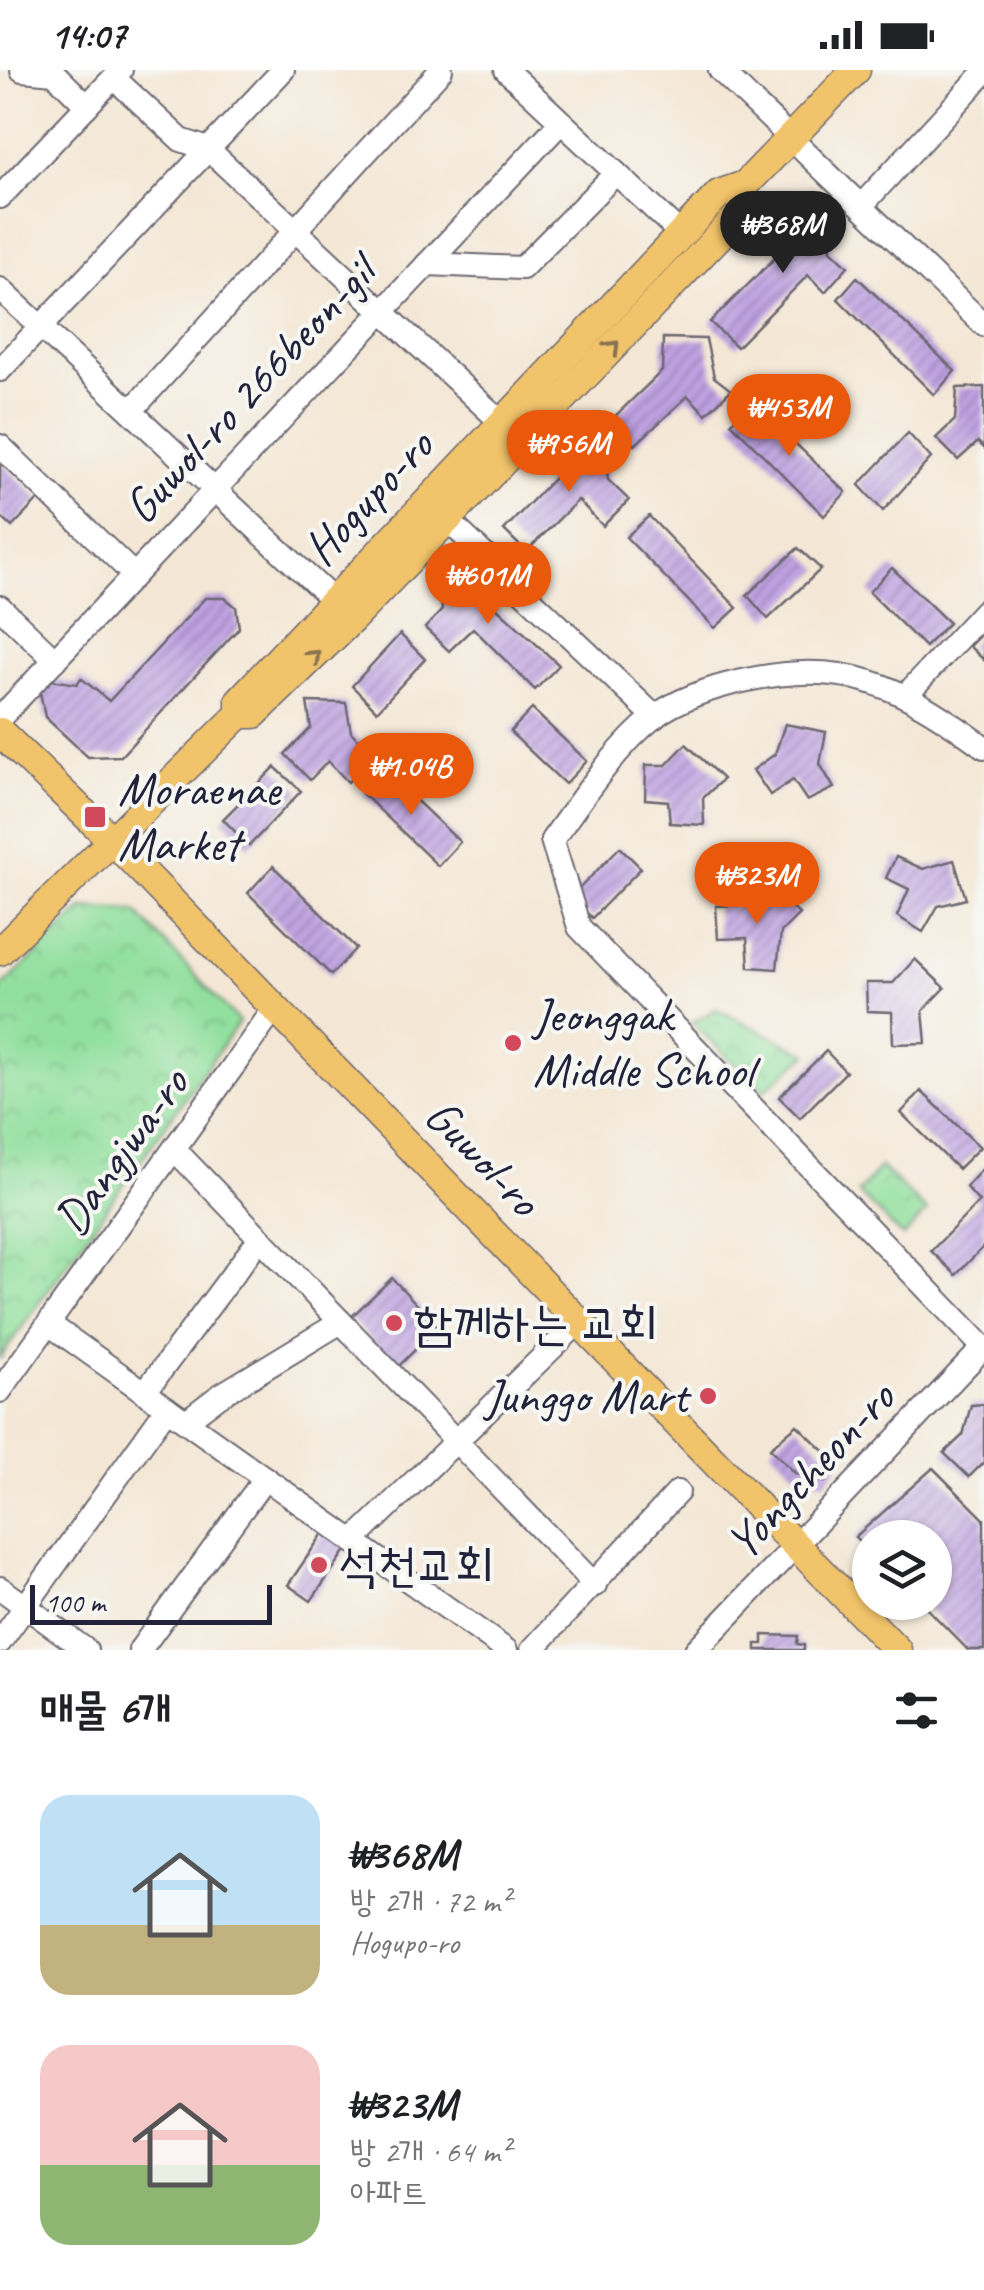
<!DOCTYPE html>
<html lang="ko">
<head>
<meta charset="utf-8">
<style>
  body { margin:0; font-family:Caveat,"Poor Story",sans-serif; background:#f2f2f2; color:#202124; height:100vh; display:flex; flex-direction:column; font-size:38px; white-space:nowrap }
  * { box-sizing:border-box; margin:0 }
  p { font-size:32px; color:#757577 }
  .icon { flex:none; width:55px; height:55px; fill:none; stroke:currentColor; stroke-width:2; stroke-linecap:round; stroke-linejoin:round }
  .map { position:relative; height:1580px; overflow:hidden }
  .side { display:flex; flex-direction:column; background:#fff; flex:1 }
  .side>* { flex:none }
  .buttons { position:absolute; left:852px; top:1450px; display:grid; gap:20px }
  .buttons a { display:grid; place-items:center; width:100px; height:100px; border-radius:50%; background:#fff; box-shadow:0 2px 8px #0004; font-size:50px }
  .scale { position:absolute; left:30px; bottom:25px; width:242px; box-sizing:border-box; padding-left:10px; border:5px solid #22223b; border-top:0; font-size:28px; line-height:35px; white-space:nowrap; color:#22223b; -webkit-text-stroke:8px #f6f6f2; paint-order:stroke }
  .price { position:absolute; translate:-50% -85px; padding:0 22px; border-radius:35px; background:#ea580c; color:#fff; font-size:32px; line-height:65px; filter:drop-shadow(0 2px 5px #0008) }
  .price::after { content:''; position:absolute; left:50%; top:60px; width:30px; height:22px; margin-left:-15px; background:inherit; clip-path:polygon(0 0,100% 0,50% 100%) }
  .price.current { background:#222; color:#fff }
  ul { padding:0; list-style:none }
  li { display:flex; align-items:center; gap:30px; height:250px; padding:0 40px }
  li span { display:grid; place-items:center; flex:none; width:280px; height:200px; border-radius:30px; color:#555 }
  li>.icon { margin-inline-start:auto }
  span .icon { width:120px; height:120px; fill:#fffc; stroke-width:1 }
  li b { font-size:42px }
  h2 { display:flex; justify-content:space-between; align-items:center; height:120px; padding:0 40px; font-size:42px }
  .status { display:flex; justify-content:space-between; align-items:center; height:70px; padding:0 50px; background:#fff; direction:ltr }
  .status svg { height:28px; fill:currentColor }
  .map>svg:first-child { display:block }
  .park { fill:url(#park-crowns); stroke:#5a816c; stroke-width:2.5 }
  .building { fill:url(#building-hatch) }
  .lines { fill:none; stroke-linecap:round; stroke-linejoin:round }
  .minor-casing { stroke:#6c6771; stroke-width:26 }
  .major-casing { stroke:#6c6771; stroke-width:31 }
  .minor { stroke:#fff; stroke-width:22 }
  .major { stroke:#f1c36a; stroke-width:28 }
  .oneway { stroke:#8a7252 }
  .poi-dot { fill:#d1495b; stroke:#f6f6f2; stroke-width:4 }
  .labels { text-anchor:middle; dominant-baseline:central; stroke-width:8; stroke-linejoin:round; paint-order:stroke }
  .street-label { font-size:48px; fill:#22223b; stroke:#f6f6f2 }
  .poi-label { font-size:48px; fill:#22223b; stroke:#f6f6f2; text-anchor:start }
</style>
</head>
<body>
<div class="status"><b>14:07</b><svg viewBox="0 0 49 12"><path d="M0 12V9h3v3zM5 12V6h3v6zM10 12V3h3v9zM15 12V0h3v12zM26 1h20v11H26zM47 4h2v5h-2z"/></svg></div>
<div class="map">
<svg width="984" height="1580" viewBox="0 0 984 1580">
  <defs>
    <pattern id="park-crowns" width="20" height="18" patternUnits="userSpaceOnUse" patternTransform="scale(2.5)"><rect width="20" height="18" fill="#92e09e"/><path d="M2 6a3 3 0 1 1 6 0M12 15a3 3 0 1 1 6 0" fill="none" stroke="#7ec089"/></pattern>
    <pattern id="building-hatch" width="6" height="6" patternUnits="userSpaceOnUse" patternTransform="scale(2.5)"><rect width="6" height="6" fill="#bfa2e2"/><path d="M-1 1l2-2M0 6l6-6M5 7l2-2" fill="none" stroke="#9b84b8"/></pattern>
  </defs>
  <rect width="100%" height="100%" fill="#f6f6f2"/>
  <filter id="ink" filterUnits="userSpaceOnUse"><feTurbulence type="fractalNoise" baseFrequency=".01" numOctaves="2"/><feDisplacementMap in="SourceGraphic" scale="20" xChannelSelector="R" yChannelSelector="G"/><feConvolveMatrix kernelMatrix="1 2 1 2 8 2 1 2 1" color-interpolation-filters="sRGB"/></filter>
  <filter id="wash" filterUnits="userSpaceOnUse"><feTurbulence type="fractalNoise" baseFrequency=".0048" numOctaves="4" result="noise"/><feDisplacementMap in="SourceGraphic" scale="40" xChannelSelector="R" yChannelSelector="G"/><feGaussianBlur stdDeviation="2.25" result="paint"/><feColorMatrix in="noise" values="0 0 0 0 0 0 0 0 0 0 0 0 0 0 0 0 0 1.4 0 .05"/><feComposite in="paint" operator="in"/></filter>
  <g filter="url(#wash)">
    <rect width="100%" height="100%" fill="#f4e7d5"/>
    <g class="park">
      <path d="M84 838 135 841 239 952 0 1288V919Z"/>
      <path d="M716 939 808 984 763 1021 692 953Z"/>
      <path d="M881 1097 927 1141 903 1167 858 1123Z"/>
    </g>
    <g id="blocks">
      <g class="building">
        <path d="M828 148 831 180 848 196 825 222 808 205 737 277 710 252 781 182 776 150Z"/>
        <path d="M857 207 955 301 934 325 838 229Z"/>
        <path d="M663 268 706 269 714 307 731 320 706 344 688 326 635 375 610 351 662 301Z"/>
        <path d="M984 317V378L978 372 958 390 936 368 955 350 957 318Z"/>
        <path d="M751 331 846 422 824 446 731 353Z"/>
        <path d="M908 363 931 388 883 441 859 415Z"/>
        <path d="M556 378H604L608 410 629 430 603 456 578 430 526 482 504 460 555 407Z"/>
        <path d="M0 392 39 429 12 457 0 446Z"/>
        <path d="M649 446 737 538 715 558 626 467Z"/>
        <path d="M798 478 821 499 768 549 747 525Z"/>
        <path d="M892 498 949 553 925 577 869 522Z"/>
        <path d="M489 506 496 537 559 595 535 620 473 558 449 581 425 558 442 540 439 510Z"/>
        <path d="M205 528H225L236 537 239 558 121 686 88 687 45 647 40 622 51 610 77 614 81 608 109 631Z"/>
        <path d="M984 561V590L969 576Z"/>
        <path d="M400 564 425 589 377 641 352 616Z"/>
        <path d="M307 632 346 633 351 662 374 686 348 712 328 691 310 710 285 684 311 658Z"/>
        <path d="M532 639 587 691 565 714 510 662Z"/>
        <path d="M785 654 826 662 820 694 834 718 807 731 793 710 770 725 753 700 775 684Z"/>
        <path d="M686 674 723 709 703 728 704 755 670 753 668 731 645 729 646 695H666Z"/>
        <path d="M275 697 301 721 249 776 223 749Z"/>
        <path d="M384 700 460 772 438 796 362 723Z"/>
        <path d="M620 777 641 798 592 848 571 827Z"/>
        <path d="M896 787 923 799 954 790 966 829 938 836 923 862 897 846 909 819 886 808Z"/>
        <path d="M273 796 356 878 331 905 248 823Z"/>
        <path d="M767 816 799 844 781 862 777 899 749 897 747 868 718 869 716 836 750 835Z"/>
        <path d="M915 889 945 918 923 941 926 973 893 974 892 942 867 941 866 913H893Z"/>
        <path d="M826 981 846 1002 800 1048 779 1027Z"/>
        <path d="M921 1021 980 1077 958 1099 901 1043Z"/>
        <path d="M984 1097V1176L956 1205 931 1181 979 1132 966 1117Z"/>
        <path d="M392 1208 438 1257 397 1298 350 1248Z"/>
        <path d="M984 1334V1392L969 1407 944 1383 963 1365 971 1335Z"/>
        <path d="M797 1355 839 1395 825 1412 796 1404 770 1378Z"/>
        <path d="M933 1398 984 1449V1580H968L921 1532H935V1468H870V1482L855 1467Z"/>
        <path d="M326 1459 349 1476 311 1531 288 1515Z"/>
        <path d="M763 1565 798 1566 797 1574 804 1575V1580H756V1574H763Z"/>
      </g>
    </g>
  </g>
  <g filter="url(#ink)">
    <use href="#blocks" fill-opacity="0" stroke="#6c6771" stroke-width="2.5"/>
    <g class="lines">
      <defs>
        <g id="minor">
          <path d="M22 0 54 3 87 36"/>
          <path d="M506 0 681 164"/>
          <path d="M720 0 984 255"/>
          <path d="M114 8 181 70 208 79 500 351"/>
          <path d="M0 127 121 0"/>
          <path d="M862 135 984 3"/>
          <path d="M427 194 522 198 616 103"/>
          <path d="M0 219 333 530"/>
          <path d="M0 300 283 0"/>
          <path d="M131 341 441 0"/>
          <path d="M0 376 134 505"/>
          <path d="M437 440 655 647"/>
          <path d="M0 537 55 590"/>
          <path d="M906 625 984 541"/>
          <path d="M0 648 561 52"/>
          <path d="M984 677C898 614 845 587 738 612 711 618 676 630 654 647 614 679 582 729 552 770L579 857 984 1278"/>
          <path d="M174 1079 595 1515"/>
          <path d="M49 1254 506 1580"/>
          <path d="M0 1321 275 938"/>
          <path d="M145 1322 260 1168"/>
          <path d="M186 1351 219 1326 341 1252"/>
          <path d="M353 1471 580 1251"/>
          <path d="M0 1518 86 1580"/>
          <path d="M0 1572 167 1338"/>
          <path d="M140 1580 265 1408"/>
          <path d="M532 1580 678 1422"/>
          <path d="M696 1580 984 1277"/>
        </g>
        <g id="major">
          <path d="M240 644H254L352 549 742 142 745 115"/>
          <path d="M0 662 114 772 897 1580"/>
          <path d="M0 881 240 644V630L719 124 745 115 856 0"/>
        </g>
      </defs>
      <use href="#minor" class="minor-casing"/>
      <use href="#major" class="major-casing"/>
      <use href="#minor" class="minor"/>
      <use href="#major" class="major"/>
    </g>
    <defs><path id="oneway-chevron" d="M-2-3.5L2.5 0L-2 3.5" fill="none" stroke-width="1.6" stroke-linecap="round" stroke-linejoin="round" transform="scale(2.5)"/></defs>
    <g class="oneway">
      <use href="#oneway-chevron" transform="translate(613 277) rotate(-46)"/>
      <use href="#oneway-chevron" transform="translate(314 586) rotate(-44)"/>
    </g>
  </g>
  <g class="poi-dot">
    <rect x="83" y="735" width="24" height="24" rx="5"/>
    <circle cx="513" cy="973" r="10"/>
    <circle cx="394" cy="1253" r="10"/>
    <circle cx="708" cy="1326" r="10"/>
    <circle cx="319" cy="1495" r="10"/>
  </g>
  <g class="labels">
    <g class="street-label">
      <text transform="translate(249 320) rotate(-47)">Guwol-ro 266beon-gil</text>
      <text transform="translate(368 427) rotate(-47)">Hogupo-ro</text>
      <text transform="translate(121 1081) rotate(-54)">Dangjwa-ro</text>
      <text transform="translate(483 1087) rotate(46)">Guwol-ro</text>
      <text transform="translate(810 1400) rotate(-47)">Yongcheon-ro</text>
    </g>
    <g class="poi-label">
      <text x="118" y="719">Moraenae<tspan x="118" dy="55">Market</tspan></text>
      <text x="533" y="945">Jeonggak<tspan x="533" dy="55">Middle School</tspan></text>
      <text x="414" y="1253">함께하는 교회</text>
      <text x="688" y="1326" text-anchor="end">Junggo Mart</text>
      <text x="339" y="1495">석천교회</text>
    </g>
  </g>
</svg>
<div class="buttons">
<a><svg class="icon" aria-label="layers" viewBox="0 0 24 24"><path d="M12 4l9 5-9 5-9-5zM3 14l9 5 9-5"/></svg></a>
</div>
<div class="scale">100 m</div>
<b class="price current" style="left:783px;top:206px">₩368M</b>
<b class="price" style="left:789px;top:389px">₩453M</b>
<b class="price" style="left:569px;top:425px">₩956M</b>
<b class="price" style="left:488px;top:557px">₩601M</b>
<b class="price" style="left:411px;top:748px">₩1.04B</b>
<b class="price" style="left:757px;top:857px">₩323M</b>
</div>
<section class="side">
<h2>매물 6개<svg class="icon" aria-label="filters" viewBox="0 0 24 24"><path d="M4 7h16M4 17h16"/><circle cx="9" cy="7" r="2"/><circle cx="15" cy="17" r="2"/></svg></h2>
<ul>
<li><span style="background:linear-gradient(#bfe0f5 65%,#c2b280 0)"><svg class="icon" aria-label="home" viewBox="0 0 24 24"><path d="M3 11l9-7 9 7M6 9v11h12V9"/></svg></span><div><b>₩368M</b><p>방 2개 · 72 m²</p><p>Hogupo-ro</p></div></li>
<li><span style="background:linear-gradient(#f6c9c9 60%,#8fb573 0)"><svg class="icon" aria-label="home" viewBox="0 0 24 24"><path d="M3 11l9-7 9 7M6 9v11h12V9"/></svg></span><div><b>₩323M</b><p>방 2개 · 64 m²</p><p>아파트</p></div></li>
</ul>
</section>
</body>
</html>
